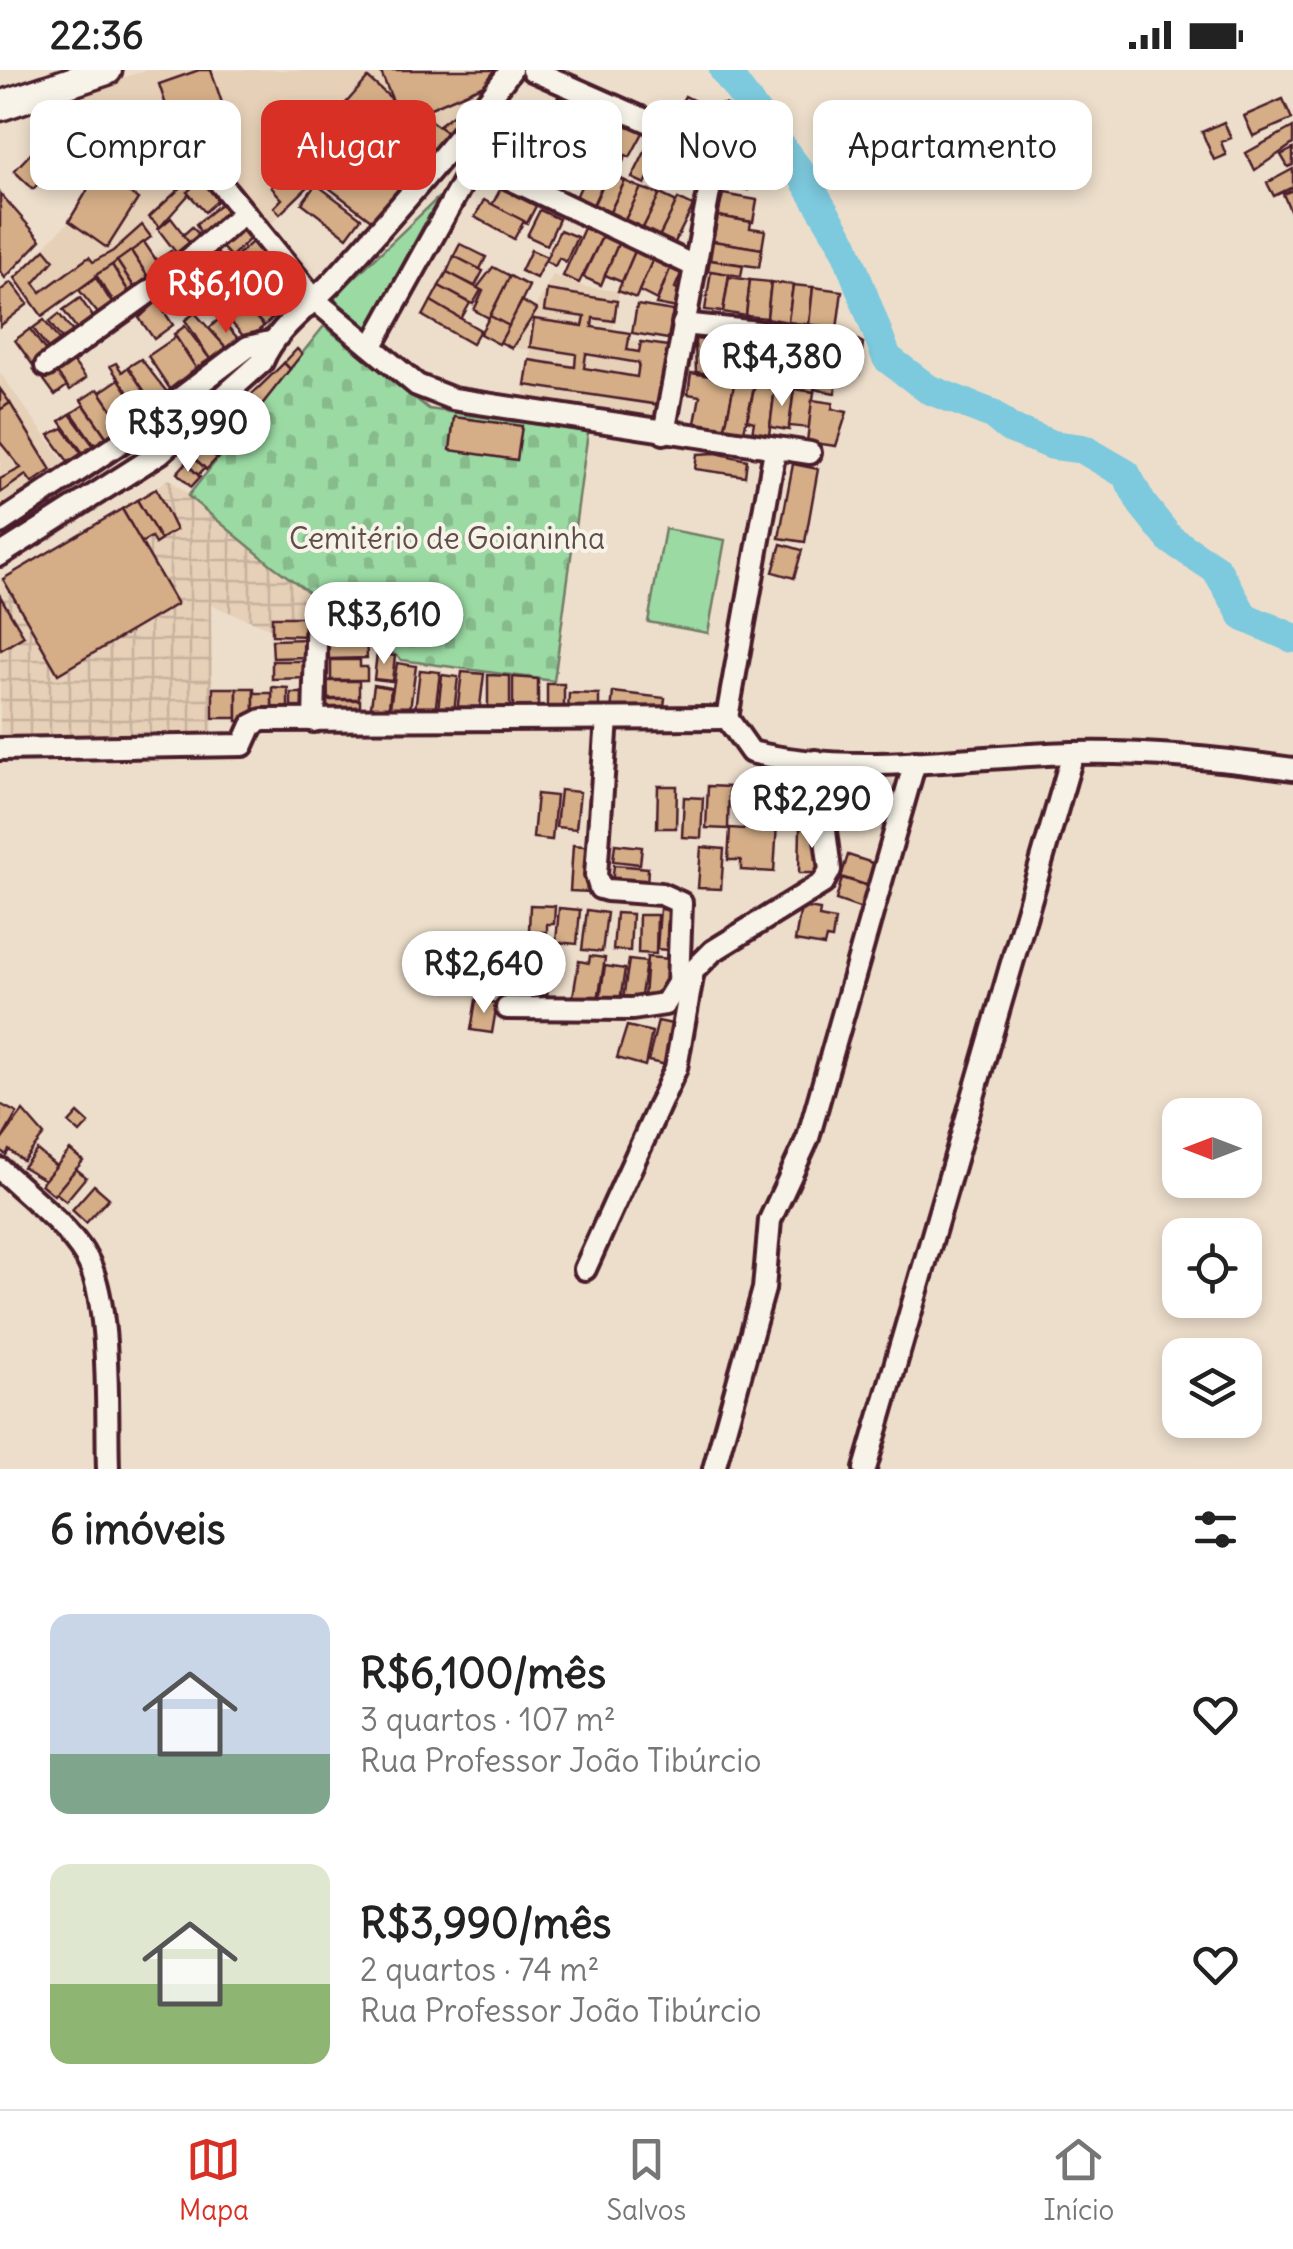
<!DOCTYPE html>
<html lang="pt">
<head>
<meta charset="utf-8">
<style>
  body { margin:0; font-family:Delius,sans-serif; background:#f2f2f2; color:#222; height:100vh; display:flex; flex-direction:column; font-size:38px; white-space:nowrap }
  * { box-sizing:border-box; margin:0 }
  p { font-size:32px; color:#767676 }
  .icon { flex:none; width:55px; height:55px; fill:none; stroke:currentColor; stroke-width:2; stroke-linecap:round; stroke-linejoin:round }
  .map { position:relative; height:1399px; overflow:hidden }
  .drawer { display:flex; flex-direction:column; background:#fff; flex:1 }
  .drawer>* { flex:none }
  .hud { position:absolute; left:30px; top:30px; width:1235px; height:90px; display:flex; gap:20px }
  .needle { width:65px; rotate:270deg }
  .tools { position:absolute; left:1162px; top:1028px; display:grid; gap:20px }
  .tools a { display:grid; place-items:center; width:100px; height:100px; border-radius:20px; background:#fff; box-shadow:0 5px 15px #0003; font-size:50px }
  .price { position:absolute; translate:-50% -85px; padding:0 22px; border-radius:35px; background:#fff; color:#222; font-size:32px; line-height:65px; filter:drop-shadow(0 2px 5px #0008) }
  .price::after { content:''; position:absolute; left:50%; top:60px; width:30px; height:22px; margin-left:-15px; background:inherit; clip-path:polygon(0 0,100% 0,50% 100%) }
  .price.current { background:#d93025; color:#fff }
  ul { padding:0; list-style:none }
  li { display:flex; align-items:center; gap:30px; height:250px; padding:0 50px }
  li span { display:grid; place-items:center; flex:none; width:280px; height:200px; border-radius:20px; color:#555 }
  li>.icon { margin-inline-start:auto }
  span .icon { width:120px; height:120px; fill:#fffc; stroke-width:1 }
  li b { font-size:42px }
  h2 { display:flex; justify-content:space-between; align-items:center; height:120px; padding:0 50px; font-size:42px }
  .chip { padding:0 35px; border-radius:20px; background:#fff; box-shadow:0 5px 15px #0003; font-size:35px; line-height:90px }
  .chip.current { background:#d93025; color:#fff }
  .status { display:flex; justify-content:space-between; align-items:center; height:70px; padding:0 50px; background:#fff; direction:ltr }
  .status svg { height:28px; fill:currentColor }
  .tabs { display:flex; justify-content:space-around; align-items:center; height:140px; border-top:2px solid #e0e0e0; background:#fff; font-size:28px; color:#767676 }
  .tabs a { display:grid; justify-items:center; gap:5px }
  .tabs .current { color:#d93025 }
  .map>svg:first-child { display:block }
  .built { fill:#e6d0b7 }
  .industrial { fill:url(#industrial-grid) }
  .cemetery { fill:url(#cemetery-stones); stroke:#727c67; stroke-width:2.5 }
  .park { fill:#9bdaa3; stroke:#727c67; stroke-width:2.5 }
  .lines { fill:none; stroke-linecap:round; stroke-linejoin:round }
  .river { stroke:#7dc9dd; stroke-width:30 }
  .building { fill:#d5ae87; stroke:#4a1f2b; stroke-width:2.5; fill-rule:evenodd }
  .street-casing { stroke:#4a1f2b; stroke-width:28 }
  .secondary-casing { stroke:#4a1f2b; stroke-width:35 }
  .street { stroke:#f7f3e8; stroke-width:20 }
  .secondary { stroke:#f7f3e8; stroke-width:28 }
  .labels { text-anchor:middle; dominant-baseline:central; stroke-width:8; stroke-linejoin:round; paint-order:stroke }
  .park-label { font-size:30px; fill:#5e4e49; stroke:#f7f3e8 }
</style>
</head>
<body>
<div class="status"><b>22:36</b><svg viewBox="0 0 49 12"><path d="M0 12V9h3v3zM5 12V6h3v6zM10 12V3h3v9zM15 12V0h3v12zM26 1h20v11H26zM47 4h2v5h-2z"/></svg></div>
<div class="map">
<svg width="1293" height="1399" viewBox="0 0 1293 1399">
  <defs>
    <pattern id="industrial-grid" width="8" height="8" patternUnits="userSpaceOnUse" patternTransform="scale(2.5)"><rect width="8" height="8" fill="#e6d0b7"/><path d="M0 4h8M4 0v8" fill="none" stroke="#c7b29e"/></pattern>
    <pattern id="cemetery-stones" width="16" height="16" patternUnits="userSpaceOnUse" patternTransform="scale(2.5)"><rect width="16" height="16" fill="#9bdaa3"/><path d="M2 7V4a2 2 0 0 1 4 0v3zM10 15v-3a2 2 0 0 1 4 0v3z" fill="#87bb8c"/></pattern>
  </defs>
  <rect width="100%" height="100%" fill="#eddecb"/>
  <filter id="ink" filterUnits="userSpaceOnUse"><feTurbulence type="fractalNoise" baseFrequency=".01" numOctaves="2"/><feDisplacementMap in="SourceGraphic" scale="20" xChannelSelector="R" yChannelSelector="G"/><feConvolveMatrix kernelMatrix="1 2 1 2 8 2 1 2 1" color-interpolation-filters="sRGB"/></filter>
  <g filter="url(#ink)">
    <g class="built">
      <path d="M146 0H499L453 67 431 51 409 68 394 57 385 68 369 56 320 111 307 120 302 118 269 157 221 100 206 105 151 167 42 246 15 208 69 151 87 121V92L81 69 46 35Z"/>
      <path d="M553 205 585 217 619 221 613 260 630 263 629 270 668 276 658 347 524 329 530 280 512 278Z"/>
      <path d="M0 303 66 394 0 439Z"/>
    </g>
    <path class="industrial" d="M169 409 312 523V547H273L272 559 211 535 213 673 0 672V511Z"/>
    <path class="cemetery" d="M324 256 429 339 588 362 554 611 402 590 273 496 188 426Z"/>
    <g class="park">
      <path d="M439 127 368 258 333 228Z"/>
      <path d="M665 459 725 470 708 563 648 552Z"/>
    </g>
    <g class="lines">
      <path class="river" d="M724 0 802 105 844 175 887 288 928 319 992 344 1009 358 1053 375 1083 379 1126 404 1142 434 1170 469 1217 500 1244 547 1293 568"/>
    </g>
    <g class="building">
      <path d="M199 0H211L238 81 187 99 159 14Z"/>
      <path d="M380 0H499L491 12 426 40 431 51 409 68 394 57 385 68 369 55 392 29Z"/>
      <path d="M368 8 392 29 319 113 294 92Z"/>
      <path d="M685 26 715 41 706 58 676 43Z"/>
      <path d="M476 27 480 30 453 67 438 56Z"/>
      <path d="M558 27 604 52 610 40 645 59 630 87 626 85 621 96 596 83 600 74 590 68 584 80 561 68 565 60 546 50Z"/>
      <path d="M1283 29 1292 49 1253 66 1244 46Z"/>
      <path d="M62 51 81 69 33 119 14 101Z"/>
      <path d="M431 51 453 67 437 88 409 68Z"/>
      <path d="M1224 52 1231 68 1221 72 1226 85 1214 90 1202 62Z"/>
      <path d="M369 55 426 102 413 119 406 113 403 117 352 74Z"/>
      <path d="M394 57 437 88 426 102 385 68Z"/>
      <path d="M1293 57V74L1255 100 1246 83Z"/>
      <path d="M531 68 572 88 559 114 520 91Z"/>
      <path d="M675 68 705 83 686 122 655 107Z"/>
      <path d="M651 70 669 79 655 107 650 104 645 114 632 108Z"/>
      <path d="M733 75 755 79 751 98 729 93Z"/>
      <path d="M348 79 408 126 379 156 320 111Z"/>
      <path d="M1293 79V95L1288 97 1281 85Z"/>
      <path d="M87 92 138 129 107 178 69 151 87 121Z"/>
      <path d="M220 92 224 97 210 109 202 98Z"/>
      <path d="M292 93 313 112 280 144 274 137 282 129 271 117Z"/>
      <path d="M591 96 607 104 592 137 575 129Z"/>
      <path d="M202 98 206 105 160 157 149 147Z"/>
      <path d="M729 98 752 102 748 120 725 115Z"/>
      <path d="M1293 99V117L1274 126 1267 113Z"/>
      <path d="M609 102 625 111 610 142 594 134Z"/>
      <path d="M206 105 224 125 205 142 187 122Z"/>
      <path d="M625 111 641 118 625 150 610 142Z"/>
      <path d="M316 114 361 148 347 167 302 133Z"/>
      <path d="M501 118 536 136 527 153 492 135Z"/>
      <path d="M641 118 660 124 643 158 625 150Z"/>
      <path d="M1293 120V141L1291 142 1283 124Z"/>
      <path d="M0 123 41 170 5 208 0 201Z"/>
      <path d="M660 124 677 132 659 167 643 158Z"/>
      <path d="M723 124 757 130 753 152 718 146Z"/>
      <path d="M228 128 239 142 204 170 196 154Z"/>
      <path d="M678 129 693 136 674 174 659 167Z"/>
      <path d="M484 130 524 151 514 169 475 147Z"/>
      <path d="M540 140 559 149 547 175 527 166Z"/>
      <path d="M718 146 751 152 750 158 765 160 762 179 713 171Z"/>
      <path d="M171 148 194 178 181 189 158 159Z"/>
      <path d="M244 150 256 163 231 187 219 174Z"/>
      <path d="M142 155 151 167 42 246 15 208 45 179 54 190 34 213 41 222 89 187 93 192 113 181Z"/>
      <path d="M192 157 204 170 194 178 183 165Z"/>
      <path d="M584 158 603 165 579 213 563 206Z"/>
      <path d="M560 160 577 167 566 192 559 188 555 196 545 191Z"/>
      <path d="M603 165 619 172 601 215 583 207Z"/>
      <path d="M259 166 269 178 245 199 234 188Z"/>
      <path d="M713 171 762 179 759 197 710 190Z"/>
      <path d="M144 172 165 203 152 213 131 181Z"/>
      <path d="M619 172 636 179 622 212 605 205Z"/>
      <path d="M460 174 486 187 480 199 454 186Z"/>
      <path d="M272 179 303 219 292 231 258 192Z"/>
      <path d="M636 179 654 187 636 228 618 221Z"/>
      <path d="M215 180 237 210 226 221 200 194Z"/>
      <path d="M531 180 547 187 536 208 521 201Z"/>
      <path d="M131 181 152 213 138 223 117 191Z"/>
      <path d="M171 181 178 191 166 200 158 190Z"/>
      <path d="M454 186 483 201 475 216 447 202Z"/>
      <path d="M654 187 672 194 657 230 639 221Z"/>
      <path d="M710 190 743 195 741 206 708 201Z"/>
      <path d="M117 191 138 223 132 227 112 195Z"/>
      <path d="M258 192 292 231 276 245 242 207Z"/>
      <path d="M200 194 223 223 210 235 185 207Z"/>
      <path d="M672 194 683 199 675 218 679 220 677 238 656 234Z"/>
      <path d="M112 195 132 227 117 237 96 205Z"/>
      <path d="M493 197 510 206 489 248 474 240 483 221 477 218Z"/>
      <path d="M711 201 729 204 723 242 705 240Z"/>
      <path d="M447 202 481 220 473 234 439 216Z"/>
      <path d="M510 206 529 216 509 256 490 246Z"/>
      <path d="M185 207 207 231 195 243 173 218Z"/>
      <path d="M242 207 276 245 264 256 229 219Z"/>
      <path d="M729 207 750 210 746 246 723 242Z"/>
      <path d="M96 208 115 238 101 247 79 220Z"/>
      <path d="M750 210 771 212 767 248 746 246Z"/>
      <path d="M11 212 28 234 0 256V221Z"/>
      <path d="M771 212 793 215 788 252 767 248Z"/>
      <path d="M793 215 813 217 809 255 788 252Z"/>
      <path d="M439 216 470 233 461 249 431 231Z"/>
      <path d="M813 217 842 221 837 259 809 255Z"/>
      <path d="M547 220 617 231 614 251 593 248 592 257 630 263 627 280 639 282 641 272 668 276 660 335 525 315 529 290 575 297 576 284 530 277 534 249 583 256 585 247 544 241ZM586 284 639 293 637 307 584 298Z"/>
      <path d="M236 227 264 256 247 270 220 240Z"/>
      <path d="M80 228 96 251 80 263 63 240Z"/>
      <path d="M157 231 173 255 154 269 139 248Z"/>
      <path d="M431 231 480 260 472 274 423 246Z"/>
      <path d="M522 231 537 240 512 278 500 272Z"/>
      <path d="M637 235 673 241 668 269 632 263Z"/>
      <path d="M195 243 231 283 213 294 185 250Z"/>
      <path d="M59 244 77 267 66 275 49 252Z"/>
      <path d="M490 246 509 256 499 274 480 264Z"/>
      <path d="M220 248 242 273 231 283 209 258Z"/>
      <path d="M44 250 63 276 52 285 33 258Z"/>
      <path d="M185 256 210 289 196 298 174 264Z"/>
      <path d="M30 259 50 287 35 298 15 270Z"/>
      <path d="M843 262 863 273 859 304 839 296Z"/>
      <path d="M176 267 196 298 170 319 148 286Z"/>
      <path d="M721 268 741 271 735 310 715 307Z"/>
      <path d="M695 269 720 272 715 305 696 302Z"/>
      <path d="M741 271 761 274 755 313 735 310Z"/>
      <path d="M761 274 779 277 773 317 755 315Z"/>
      <path d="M297 279 302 284 290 299 284 293Z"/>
      <path d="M778 283 798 285 795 311 775 308Z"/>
      <path d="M819 283 840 289 835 323 814 319Z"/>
      <path d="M798 285 818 288 814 322 794 319Z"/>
      <path d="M71 289 86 308 70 320 55 301Z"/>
      <path d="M141 289 170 326 155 337 128 297Z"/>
      <path d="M116 293 122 302 128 297 155 337 142 344 110 296Z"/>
      <path d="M284 293 290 299 260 337 250 326Z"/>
      <path d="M55 301 67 316 55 325 44 310Z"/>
      <path d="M691 303 735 310 725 358 695 353 700 326 688 324Z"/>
      <path d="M119 309 142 344 123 356 100 322Z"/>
      <path d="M735 310 755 313 744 361 725 358Z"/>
      <path d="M755 315 775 318 769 365 752 363 754 352 747 350Z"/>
      <path d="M775 318 794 319 789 360 770 357Z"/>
      <path d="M0 319 10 333 0 340Z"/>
      <path d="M98 319 123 356 107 368 81 330Z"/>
      <path d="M794 319 814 322 809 358 789 356Z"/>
      <path d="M250 326 260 337 247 353 234 340Z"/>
      <path d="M812 330 833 333 832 339 847 342 836 376 807 372Z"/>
      <path d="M10 333 51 400 32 413 26 405 0 423V409L21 398 0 372V340Z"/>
      <path d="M84 335 107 368 95 376 72 343Z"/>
      <path d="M234 340 247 353 236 367 221 353Z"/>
      <path d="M70 344 93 375 83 383 60 351Z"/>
      <path d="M454 347 522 356 517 390 450 380Z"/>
      <path d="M221 353 236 367 227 378 211 364Z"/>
      <path d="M63 358 82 384 69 393 49 365Z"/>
      <path d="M211 364 227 378 218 389 202 375Z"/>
      <path d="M202 375 217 388 206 400 192 386Z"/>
      <path d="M716 383 747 390 745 406 695 399 697 384Z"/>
      <path d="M192 386 205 398 198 405 186 393Z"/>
      <path d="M186 393 200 407 191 417 177 403Z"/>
      <path d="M793 394 818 399 805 472 779 468Z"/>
      <path d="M156 419 176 460 160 469 137 430Z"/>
      <path d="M137 430 161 470 155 474 151 467 141 473 122 439Z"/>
      <path d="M122 439 177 534 58 604 3 509Z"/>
      <path d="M781 474 802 480 794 508 773 502Z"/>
      <path d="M0 526 24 566 1 580 0 578Z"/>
      <path d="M327 539 349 554V558H328Z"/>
      <path d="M272 547H312V566L272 565Z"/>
      <path d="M328 559H356V567L366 566 367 588 329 589Z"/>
      <path d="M308 569V587L273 588 272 570Z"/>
      <path d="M377 583 395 586 392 611 374 609Z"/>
      <path d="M331 590H360V597H367V610H331Z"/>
      <path d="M272 591H311V608L272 609Z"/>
      <path d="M397 593 416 596 410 639 390 637Z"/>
      <path d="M420 600 440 602 435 643 415 640Z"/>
      <path d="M462 602 484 604 479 645 457 642Z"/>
      <path d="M442 605 458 607 454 642 438 640Z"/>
      <path d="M488 605 510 606V641H488Z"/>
      <path d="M513 607 538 609V648L513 649Z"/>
      <path d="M327 611H359V629H328Z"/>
      <rect x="547" y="614" width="17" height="30"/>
      <path d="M374 615 391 618 388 645 370 643Z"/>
      <path d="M272 617 288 618V648H272Z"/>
      <rect x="213" y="618" width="24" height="30"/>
      <rect x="237" y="618" width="17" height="33"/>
      <path d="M613 622 665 628 663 647 611 642Z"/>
      <rect x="254" y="623" width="18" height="24"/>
      <rect x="291" y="623" width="15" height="25"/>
      <path d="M569 623 599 624V644L568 643Z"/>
      <path d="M326 630H360V649L326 650Z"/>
      <path d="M658 716H677L676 758H657Z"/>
      <path d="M708 716 729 717 728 759 706 758Z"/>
      <path d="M560 720 580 722 576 759 556 757Z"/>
      <path d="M537 724 556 726 552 770 533 768Z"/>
      <path d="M684 727 703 728 701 768 682 767Z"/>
      <path d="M745 751 777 754 774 802 741 800V790H728L730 758 744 759Z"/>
      <path d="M800 758H824V803H799Z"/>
      <path d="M615 774 642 777 640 794 613 791Z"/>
      <path d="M573 775 593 777 591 822 570 821Z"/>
      <path d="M701 777 724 779 721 819 698 818Z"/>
      <path d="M848 785 879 795 872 817 841 807Z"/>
      <path d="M614 795 648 798 647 816 612 813Z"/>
      <path d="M842 808 872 817 862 839 836 830Z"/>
      <path d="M530 835 555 836 554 854H547V862H529Z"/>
      <path d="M801 837 820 840 819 847 835 850 832 869 826 868 824 876 795 871Z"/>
      <path d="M559 838 580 840 577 874 556 872Z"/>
      <path d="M660 839 681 840 679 881 657 879Z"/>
      <path d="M587 840 607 843 602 882 582 880Z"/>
      <path d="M616 843 632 844 630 881 613 880Z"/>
      <path d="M639 845H657L656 884 638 883Z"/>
      <path d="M590 886 605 888 597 936 572 932 579 891 589 893Z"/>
      <path d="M647 887 670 889 667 930 644 928Z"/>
      <path d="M629 890 646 892 640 932 623 929Z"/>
      <path d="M605 896 625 899 620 931 600 927Z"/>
      <path d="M533 904H548L547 932 531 931Z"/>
      <path d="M476 930 497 933 492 963 471 960Z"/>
      <path d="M658 951 681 956 672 996 648 991Z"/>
      <path d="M627 956 652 962 645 996 617 988Z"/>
      <path d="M0 1034 17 1043 1 1071 0 1070Z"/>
      <path d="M23 1041 44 1065 23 1091 9 1080 6 1085 0 1080V1072Z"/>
      <path d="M78 1043 89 1053 80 1063 69 1053Z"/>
      <path d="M37 1080 56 1096 45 1110 23 1097Z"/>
      <path d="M70 1080 83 1091 54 1125 41 1114Z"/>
      <path d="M76 1099 86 1107 66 1131 56 1123Z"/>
      <path d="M94 1115 109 1128 86 1153 72 1140Z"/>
    </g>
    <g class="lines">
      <defs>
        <g id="street">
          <path d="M532 0 650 52"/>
          <path d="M451 81 692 195"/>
          <path d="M216 108 316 231 417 315 453 329 810 383"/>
          <path d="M683 254 833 270"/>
          <path d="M373 274 474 92"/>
          <path d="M46 296 152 220 244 143"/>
          <path d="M664 363 723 47"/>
          <path d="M0 453 126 369 248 277 270 272"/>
          <path d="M0 485 160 383 262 292C276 257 313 234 338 206 398 139 457 73 511 0"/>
          <path d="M727 648 751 682C854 707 967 686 1072 683 1146 681 1220 689 1293 699"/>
          <path d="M727 648 775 380"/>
          <path d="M314 651 317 534"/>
          <path d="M0 679 243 675 252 655 262 650 727 648"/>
          <path d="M507 938 632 939 665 934 678 913 681 833 661 824 607 820 600 818 596 805 607 649"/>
          <path d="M0 1099C28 1125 66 1154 86 1187 112 1231 106 1345 108 1399"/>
          <path d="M585 1199 676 998 693 901 713 881 823 813 830 800 816 691"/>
          <path d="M714 1399 764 1219 770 1150 808 1068 915 692"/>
          <path d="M865 1399 1073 683"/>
        </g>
        <path id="secondary" d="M0 36 107 0"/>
      </defs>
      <use href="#street" class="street-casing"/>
      <use href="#secondary" class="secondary-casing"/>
      <use href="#street" class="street"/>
      <use href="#secondary" class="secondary"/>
    </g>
  </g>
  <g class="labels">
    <g class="park-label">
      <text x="447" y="468">Cemitério de Goianinha</text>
    </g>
  </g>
</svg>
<div class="tools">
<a><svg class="needle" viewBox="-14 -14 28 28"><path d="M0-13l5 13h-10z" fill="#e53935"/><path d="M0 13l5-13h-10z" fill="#767676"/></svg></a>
<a><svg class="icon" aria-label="locate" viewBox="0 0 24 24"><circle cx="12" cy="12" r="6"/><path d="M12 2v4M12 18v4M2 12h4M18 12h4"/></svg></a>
<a><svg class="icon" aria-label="layers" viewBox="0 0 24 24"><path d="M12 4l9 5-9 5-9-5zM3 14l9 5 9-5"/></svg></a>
</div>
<b class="price current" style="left:226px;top:266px">R$6,100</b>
<b class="price" style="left:782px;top:339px">R$4,380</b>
<b class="price" style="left:188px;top:405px">R$3,990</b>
<b class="price" style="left:384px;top:597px">R$3,610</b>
<b class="price" style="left:812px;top:781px">R$2,290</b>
<b class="price" style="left:484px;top:946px">R$2,640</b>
<div class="hud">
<a class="chip">Comprar</a>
<a class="chip current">Alugar</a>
<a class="chip">Filtros</a>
<a class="chip">Novo</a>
<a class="chip">Apartamento</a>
</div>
</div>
<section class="drawer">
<h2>6 imóveis<svg class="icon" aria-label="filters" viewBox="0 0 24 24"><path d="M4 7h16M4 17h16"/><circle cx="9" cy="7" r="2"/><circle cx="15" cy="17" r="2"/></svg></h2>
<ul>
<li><span style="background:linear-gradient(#c9d6e8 70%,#7fa58c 0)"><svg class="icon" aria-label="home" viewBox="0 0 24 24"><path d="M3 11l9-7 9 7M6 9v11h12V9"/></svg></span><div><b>R$6,100/mês</b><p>3 quartos · 107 m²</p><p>Rua Professor João Tibúrcio</p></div><svg class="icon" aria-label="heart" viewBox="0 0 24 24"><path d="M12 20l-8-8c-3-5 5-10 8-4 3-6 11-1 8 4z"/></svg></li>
<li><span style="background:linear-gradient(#dfe7d0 60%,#8fb573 0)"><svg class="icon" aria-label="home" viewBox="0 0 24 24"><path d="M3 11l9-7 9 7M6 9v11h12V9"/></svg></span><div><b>R$3,990/mês</b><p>2 quartos · 74 m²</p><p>Rua Professor João Tibúrcio</p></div><svg class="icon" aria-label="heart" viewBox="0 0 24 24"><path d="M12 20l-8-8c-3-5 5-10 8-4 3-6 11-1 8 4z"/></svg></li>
</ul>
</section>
<nav class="tabs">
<a class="current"><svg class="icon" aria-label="map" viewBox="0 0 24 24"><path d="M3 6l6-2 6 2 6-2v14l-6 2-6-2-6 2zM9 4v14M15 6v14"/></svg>Mapa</a>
<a><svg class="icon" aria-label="saved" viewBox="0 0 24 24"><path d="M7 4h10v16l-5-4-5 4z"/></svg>Salvos</a>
<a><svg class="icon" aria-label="home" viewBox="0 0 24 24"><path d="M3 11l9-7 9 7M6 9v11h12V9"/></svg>Início</a>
</nav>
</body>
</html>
